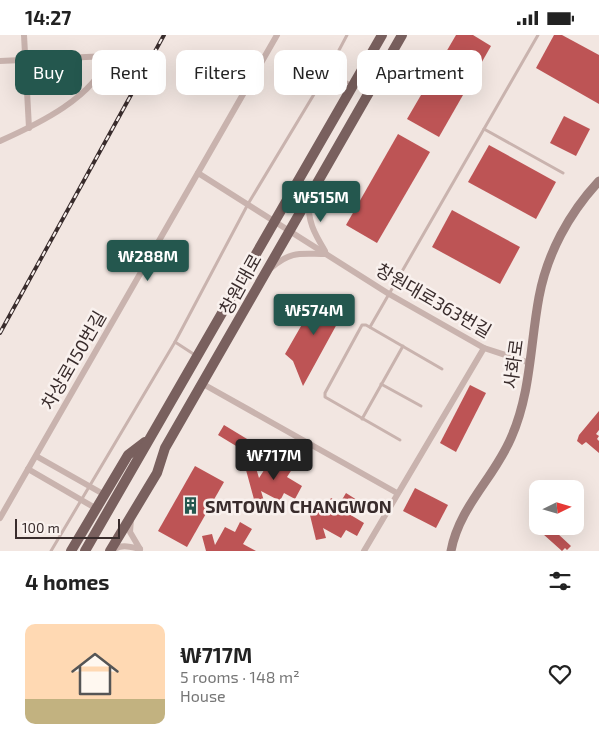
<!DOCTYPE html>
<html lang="en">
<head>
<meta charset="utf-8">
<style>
  body { margin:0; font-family:"Exo 2","Noto Sans KR",sans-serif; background:#f6f6f6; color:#222; height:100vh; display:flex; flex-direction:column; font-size:19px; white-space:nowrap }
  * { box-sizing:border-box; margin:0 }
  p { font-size:16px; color:#767676 }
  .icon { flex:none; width:28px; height:28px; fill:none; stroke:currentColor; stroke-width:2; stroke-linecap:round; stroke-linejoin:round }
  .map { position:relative; height:516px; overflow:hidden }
  .details { display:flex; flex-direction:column; background:#fff; flex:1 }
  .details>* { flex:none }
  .guide { position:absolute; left:15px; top:15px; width:570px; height:45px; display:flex; gap:10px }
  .needle { width:32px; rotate:85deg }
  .controls { position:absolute; left:529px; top:445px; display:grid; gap:10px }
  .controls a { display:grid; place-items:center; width:55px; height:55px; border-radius:10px; background:#fff; box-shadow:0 5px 20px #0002; font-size:25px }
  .scale { position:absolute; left:15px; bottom:12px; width:105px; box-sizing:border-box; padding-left:5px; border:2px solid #392c2c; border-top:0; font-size:14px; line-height:18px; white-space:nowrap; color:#392c2c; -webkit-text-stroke:4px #f9f1ee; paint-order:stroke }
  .price { position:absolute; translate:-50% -42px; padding:0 11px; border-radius:5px; background:#24574e; color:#fff; font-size:16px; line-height:32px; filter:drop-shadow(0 1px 2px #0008) }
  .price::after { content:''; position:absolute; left:50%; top:30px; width:15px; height:11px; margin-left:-8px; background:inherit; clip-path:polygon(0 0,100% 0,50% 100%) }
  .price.current { background:#222; color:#fff }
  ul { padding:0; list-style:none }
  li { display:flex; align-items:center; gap:15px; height:125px; padding:0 25px }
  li+li { border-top:1px solid #e0e0e0 }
  li span { display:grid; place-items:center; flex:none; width:140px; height:100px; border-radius:10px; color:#555 }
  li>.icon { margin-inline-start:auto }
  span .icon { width:60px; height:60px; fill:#fffc; stroke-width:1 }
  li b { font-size:21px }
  h2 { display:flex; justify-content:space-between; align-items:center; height:60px; padding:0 25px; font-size:21px }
  .chip { padding:0 18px; border-radius:10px; background:#fff; box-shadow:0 5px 20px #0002; font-size:18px; line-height:45px }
  .chip.current { background:#24574e; color:#fff }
  .status { display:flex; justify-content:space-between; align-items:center; height:35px; padding:0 25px; background:#fff; direction:ltr }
  .status svg { height:14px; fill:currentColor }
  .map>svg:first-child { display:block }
  .building { fill:#bd5455 }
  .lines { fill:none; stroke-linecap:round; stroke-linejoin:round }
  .lane { stroke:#c9b3ae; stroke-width:3 }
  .street { stroke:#c9b3ae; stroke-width:6 }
  .secondary { stroke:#9d827f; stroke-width:9 }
  .primary { stroke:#79605e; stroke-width:10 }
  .rail-casing { stroke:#392c2c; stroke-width:4 }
  .rail { stroke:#f9f1ee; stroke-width:2; stroke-dasharray:5.5; stroke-linecap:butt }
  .labels { text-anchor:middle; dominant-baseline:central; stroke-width:5; stroke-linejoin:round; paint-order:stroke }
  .street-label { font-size:18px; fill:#392c2c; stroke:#f9f1ee }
  .poi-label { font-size:18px; font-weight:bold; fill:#392c2c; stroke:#f9f1ee; text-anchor:start }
</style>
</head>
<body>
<div class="status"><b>14:27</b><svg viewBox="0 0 49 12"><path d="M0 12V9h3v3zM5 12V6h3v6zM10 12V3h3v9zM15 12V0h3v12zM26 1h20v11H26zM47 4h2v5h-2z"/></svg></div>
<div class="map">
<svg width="599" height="516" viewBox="0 0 599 516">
  <rect width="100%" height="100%" fill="#f2e6e1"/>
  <g class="building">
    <path d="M456 0H473L491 11 439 102 407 84Z"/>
    <path d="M554 0H562L599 20V69L536 33Z"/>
    <path d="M564 81 590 94 576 121 550 108Z"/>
    <path d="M398 99 430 117 377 208 346 190Z"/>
    <path d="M489 110 556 147 536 184 468 147Z"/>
    <path d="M452 175 520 212 500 249 432 212Z"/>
    <path d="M316 265 323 269 349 267 303 351 293 326 285 319Z"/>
    <path d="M470 350 486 358 456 417 440 408Z"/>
    <path d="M599 376V395L596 399 599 401 597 404 599 406V418L586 407 582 410 577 406 579 400Z"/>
    <path d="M224 390 252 407 246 417 218 400Z"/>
    <path d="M285 421 296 428 287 442 302 451 295 464 284 458 280 466 261 456 264 466 255 468 246 435 256 433 259 443 270 426 279 431Z"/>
    <path d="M195 431 224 447 187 512 158 496Z"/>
    <path d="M415 453 448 470 436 493 403 476Z"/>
    <path d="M346 458 357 465 349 479 364 488 357 501 346 495 341 503 323 493 326 503 316 505 308 472 318 469 321 480 331 463 340 468Z"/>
    <path d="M240 487 252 494 243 509 256 516H206L202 501 212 499 215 510 225 492 235 497Z"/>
    <path d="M534 491H560L557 498 571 511 567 515 565 513 562 516Z"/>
  </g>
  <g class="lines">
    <g class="lane">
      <path d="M328 36 347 0"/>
      <path d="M484 94 563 138"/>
      <path d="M370 292 538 0"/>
      <path d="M175 307 248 169 328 36 352 50"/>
      <path d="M381 349 421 371"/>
      <path d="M362 384 403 311"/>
      <path d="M400 405 325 362V358L362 290H366L442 334"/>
      <path d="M51 516 175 307 195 320"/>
    </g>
    <g class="street">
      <path d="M24 0 29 93"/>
      <path d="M0 26 108 21C96 62 36 90 0 106"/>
      <path d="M198 138 389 259 484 313 530 328"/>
      <path d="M309 165C307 186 315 199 325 216"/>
      <path d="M271 233C292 215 301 219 326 219"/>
      <path d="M203 349 397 458"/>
      <path d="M36 421 105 460"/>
      <path d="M28 434 97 474"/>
      <path d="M0 483 277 0"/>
      <path d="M131 484 130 497 140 514"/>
      <path d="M111 516C121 509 128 511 140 514"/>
      <path d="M364 516 484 313"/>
    </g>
    <path class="secondary" d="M451 516C459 472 494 443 511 403 531 358 530 310 539 262 547 219 569 178 599 146"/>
    <g class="primary">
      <path d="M71 516 128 420 145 407"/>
      <path d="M85 516 382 0"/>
      <path d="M110 516 157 438 165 413 402 0"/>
    </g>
    <defs>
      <path id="rail" d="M0 298 164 0"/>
    </defs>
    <use href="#rail" class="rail-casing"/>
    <use href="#rail" class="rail"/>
  </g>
  <defs>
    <symbol id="building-bare" viewBox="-9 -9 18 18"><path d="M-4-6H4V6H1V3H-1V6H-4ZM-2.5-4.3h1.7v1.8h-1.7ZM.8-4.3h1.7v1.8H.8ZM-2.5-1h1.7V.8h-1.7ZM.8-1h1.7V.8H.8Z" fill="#24574e" stroke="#f9f1ee" stroke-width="2.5" paint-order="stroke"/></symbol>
  </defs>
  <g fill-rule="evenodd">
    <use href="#building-bare" x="178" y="458" width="25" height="25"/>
  </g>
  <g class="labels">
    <g class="street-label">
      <text transform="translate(240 249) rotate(-61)">창원대로</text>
      <text transform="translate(434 265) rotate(30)">창원대로363번길</text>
      <text transform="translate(73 325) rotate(-60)">차상로150번길</text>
      <text transform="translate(513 329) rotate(-82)">사화로</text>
    </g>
    <g class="poi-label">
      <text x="205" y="471">SMTOWN CHANGWON</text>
    </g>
  </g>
</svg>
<div class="controls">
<a><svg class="needle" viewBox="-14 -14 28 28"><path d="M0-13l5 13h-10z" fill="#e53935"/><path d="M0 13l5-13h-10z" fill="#767676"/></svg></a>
</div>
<div class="scale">100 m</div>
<b class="price" style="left:321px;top:188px">₩515M</b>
<b class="price" style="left:148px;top:247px">₩288M</b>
<b class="price" style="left:314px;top:301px">₩574M</b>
<b class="price current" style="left:274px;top:446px">₩717M</b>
<div class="guide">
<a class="chip current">Buy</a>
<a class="chip">Rent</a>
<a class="chip">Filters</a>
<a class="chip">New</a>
<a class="chip">Apartment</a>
</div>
</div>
<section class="details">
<h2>4 homes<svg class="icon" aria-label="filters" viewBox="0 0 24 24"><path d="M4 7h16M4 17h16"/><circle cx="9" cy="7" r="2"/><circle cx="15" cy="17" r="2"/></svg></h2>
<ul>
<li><span style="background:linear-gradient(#ffd9b3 75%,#c2b280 0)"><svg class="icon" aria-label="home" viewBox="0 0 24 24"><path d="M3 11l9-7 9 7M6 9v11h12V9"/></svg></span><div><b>₩717M</b><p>5 rooms · 148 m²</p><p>House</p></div><svg class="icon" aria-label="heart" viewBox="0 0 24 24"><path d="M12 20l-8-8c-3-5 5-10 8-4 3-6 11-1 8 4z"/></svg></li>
</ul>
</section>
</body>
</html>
